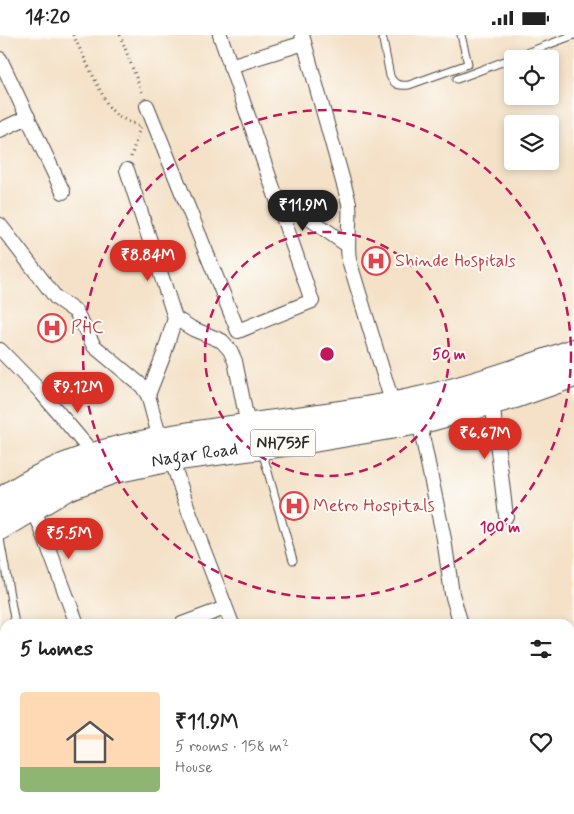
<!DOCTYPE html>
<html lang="en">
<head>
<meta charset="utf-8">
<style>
  body { margin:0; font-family:Mynerve,sans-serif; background:#f2f2f2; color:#222; height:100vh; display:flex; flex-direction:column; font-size:19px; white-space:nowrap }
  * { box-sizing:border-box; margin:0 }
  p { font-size:16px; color:#767676 }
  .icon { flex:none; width:28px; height:28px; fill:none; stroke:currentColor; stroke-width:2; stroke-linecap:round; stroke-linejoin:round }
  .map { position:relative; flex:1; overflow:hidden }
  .details { position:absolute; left:0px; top:584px; width:575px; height:196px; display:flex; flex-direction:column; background:#fff; border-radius:15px 15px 0 0; box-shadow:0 2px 8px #0003 }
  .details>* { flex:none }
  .buttons { position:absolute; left:504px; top:15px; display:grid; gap:10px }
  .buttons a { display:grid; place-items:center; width:55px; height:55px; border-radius:5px; background:#fff; box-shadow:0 2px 8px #0003; font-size:25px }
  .price { position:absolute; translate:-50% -42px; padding:0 11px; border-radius:18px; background:#d93025; color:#fff; font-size:16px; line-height:32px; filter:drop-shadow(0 1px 2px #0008) }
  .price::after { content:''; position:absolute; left:50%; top:30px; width:15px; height:11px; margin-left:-8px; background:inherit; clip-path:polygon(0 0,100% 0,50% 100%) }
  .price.active { background:#222; color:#fff }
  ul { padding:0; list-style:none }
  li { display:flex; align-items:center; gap:15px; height:125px; padding:0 20px }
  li+li { border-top:1px solid #e0e0e0 }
  li span { display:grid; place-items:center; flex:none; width:140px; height:100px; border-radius:5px; color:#555 }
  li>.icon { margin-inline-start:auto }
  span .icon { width:60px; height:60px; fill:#fffc; stroke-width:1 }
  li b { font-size:21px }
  h2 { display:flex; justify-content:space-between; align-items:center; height:60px; padding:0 20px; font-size:21px }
  .status { display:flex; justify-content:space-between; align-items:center; height:35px; padding:0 25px; background:#fff; direction:ltr }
  .status svg { height:14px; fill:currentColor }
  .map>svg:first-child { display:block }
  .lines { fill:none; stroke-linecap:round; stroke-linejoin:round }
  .lane-casing { stroke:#494642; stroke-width:9 }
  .street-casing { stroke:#494642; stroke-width:16 }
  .primary-casing { stroke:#494642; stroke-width:24 }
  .highway-casing { stroke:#494642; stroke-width:28 }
  .path { stroke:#494642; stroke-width:3; stroke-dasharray:1 4; stroke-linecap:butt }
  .lane { stroke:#fff; stroke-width:7 }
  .street { stroke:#fff; stroke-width:14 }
  .primary { stroke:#fff; stroke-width:22 }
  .highway { stroke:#fff; stroke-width:26 }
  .ring { fill:none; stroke:#c2185b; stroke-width:2.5; stroke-dasharray:9 6 }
  .labels { text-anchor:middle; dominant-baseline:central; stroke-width:4; stroke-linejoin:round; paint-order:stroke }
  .shield { fill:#fdfcf7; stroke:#6a6a68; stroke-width:1 }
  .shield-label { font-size:16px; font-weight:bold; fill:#2b2b2b }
  .health-label { font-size:18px; fill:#be3a42; stroke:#fdfcf7; text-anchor:start }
  .street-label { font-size:18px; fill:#2b2b2b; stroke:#fdfcf7 }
  .centre { fill:#c2185b; stroke:#fdfcf7; stroke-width:2.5 }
  .ring-label { font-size:15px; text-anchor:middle; font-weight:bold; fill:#c2185b; stroke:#fdfcf7; stroke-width:4; stroke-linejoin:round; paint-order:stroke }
</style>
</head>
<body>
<div class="status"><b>14:20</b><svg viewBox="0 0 49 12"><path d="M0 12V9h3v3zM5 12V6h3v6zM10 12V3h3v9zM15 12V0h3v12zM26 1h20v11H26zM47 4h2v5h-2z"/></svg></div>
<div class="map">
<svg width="574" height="779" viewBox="0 0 574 779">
  <rect width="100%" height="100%" fill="#fdfcf7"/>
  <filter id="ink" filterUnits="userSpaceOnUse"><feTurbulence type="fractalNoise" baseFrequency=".02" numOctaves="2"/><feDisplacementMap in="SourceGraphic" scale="10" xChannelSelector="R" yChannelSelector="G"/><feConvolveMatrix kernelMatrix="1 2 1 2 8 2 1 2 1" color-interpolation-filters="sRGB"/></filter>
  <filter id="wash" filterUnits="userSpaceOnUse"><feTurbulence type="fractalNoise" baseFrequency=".0096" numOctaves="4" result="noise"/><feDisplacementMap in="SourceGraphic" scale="20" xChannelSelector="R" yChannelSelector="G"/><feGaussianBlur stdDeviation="1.12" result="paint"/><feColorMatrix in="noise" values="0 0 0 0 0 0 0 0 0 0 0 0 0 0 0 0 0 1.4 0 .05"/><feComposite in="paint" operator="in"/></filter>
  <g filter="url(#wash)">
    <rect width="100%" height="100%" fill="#f4e1c7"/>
  </g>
  <g filter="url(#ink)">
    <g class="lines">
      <defs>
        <g id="lane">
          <path d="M382 0 390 41C394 50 399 51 409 50L468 29 461 0"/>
          <path d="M457 44 574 0"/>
          <path d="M262 416 293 525"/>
          <path d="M0 504 15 589"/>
        </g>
        <g id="street">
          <path d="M302 0 349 168C351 188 346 206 349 225L393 370"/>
          <path d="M0 24 63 157"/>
          <path d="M230 31 304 8"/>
          <path d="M147 71 238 296 312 266 220 0"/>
          <path d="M0 95 28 82"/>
          <path d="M127 135 175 283 164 319 148 360"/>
          <path d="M276 160 347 210"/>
          <path d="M0 190 56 263 76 277 94 311 142 351 148 360 160 404"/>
          <path d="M175 283 193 294 222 306 230 315 235 326 248 391"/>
          <path d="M0 315 40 356 94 420"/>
          <path d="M492 366 506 481"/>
          <path d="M419 386 444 504 452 559 461 589"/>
          <path d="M171 423 189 477 232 589"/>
          <path d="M33 471 77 589"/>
          <path d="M182 589 225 573"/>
          <path d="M102 775 103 779"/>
          <path d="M361 775 364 779"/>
          <path d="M344 779 349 775"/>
          <path d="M481 779V775"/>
        </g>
        <g id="primary">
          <path d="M0 733H5"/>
          <path d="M251 775 264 779"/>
        </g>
        <g id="highway">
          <path d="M0 467C64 420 140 407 217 396 283 386 350 380 415 366 469 354 522 336 574 317"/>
          <path id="s1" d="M0 492 67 452 114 435 171 423 307 405 419 386 515 360 574 339"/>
        </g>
      </defs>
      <use href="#lane" class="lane-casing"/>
      <use href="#street" class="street-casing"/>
      <use href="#primary" class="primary-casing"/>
      <use href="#highway" class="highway-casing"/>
      <g class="path">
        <path d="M73 0 108 71 117 81 139 91"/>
        <path d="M120 0 142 58"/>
        <path d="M131 122 140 92"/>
      </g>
      <use href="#lane" class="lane"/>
      <use href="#street" class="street"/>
      <use href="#primary" class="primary"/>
      <use href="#highway" class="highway"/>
    </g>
  </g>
  <g class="ring">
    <circle cx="327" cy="319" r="122"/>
    <circle cx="327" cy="319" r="244"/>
  </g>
  <defs>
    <symbol id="hospital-ring" viewBox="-11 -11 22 22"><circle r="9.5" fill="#fdfcf7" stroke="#e0444e" stroke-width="1.5"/><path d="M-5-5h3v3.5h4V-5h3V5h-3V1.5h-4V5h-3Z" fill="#e0444e"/></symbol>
  </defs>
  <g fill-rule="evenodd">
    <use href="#hospital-ring" x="360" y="210" width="32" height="32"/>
    <use href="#hospital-ring" x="36" y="277" width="32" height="32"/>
    <use href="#hospital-ring" x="278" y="455" width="32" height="32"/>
  </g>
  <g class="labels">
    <rect class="shield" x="250.5" y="394.5" width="65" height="27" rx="4"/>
    <g class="shield-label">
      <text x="283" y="408">NH753F</text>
    </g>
    <g class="health-label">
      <text x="395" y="226">Shinde Hospitals</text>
      <text x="71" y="293">PHC</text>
      <text x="313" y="471">Metro Hospitals</text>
    </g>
    <g class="street-label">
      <text stroke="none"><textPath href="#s1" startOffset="210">Nagar Road</textPath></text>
    </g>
  </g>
  <circle cx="327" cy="319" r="8" class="centre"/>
  <g class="ring-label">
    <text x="449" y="324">50 m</text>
    <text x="500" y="497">100 m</text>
  </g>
</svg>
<div class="buttons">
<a><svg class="icon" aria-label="locate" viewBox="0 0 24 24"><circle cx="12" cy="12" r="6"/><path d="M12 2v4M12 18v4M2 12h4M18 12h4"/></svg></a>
<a><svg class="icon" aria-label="layers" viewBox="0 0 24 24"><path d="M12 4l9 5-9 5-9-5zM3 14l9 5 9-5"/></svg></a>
</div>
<b class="price active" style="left:303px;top:197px">₹11.9M</b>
<b class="price" style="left:148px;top:247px">₹8.84M</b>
<b class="price" style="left:78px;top:379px">₹9.12M</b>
<b class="price" style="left:485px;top:425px">₹6.67M</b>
<b class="price" style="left:69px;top:525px">₹5.5M</b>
<section class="details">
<h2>5 homes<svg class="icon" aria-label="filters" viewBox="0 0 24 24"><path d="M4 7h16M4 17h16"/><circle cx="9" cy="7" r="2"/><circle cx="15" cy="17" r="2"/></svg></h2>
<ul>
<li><span style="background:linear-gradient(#ffd9b3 75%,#8fb573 0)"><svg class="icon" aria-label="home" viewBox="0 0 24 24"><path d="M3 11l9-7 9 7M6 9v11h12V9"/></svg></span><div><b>₹11.9M</b><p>5 rooms · 158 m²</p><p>House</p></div><svg class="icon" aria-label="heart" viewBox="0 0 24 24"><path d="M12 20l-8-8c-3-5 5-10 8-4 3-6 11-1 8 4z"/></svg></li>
</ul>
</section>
</div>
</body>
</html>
